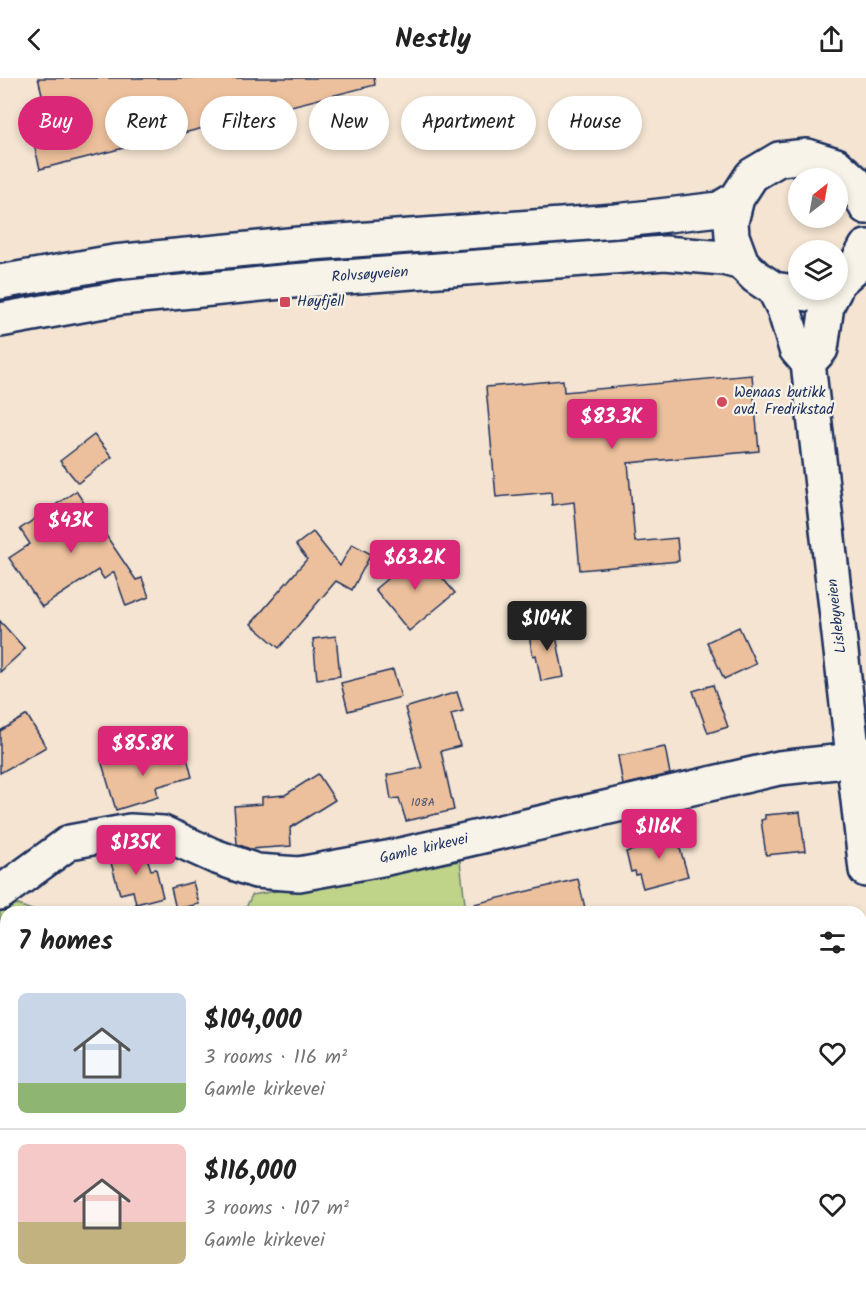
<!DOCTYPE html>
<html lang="en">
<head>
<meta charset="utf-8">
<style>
  body { margin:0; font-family:Kalam,sans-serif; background:#f6f6f6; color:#222; height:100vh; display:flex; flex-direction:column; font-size:22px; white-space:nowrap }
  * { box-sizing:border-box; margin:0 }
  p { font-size:20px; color:#767676 }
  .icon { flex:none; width:33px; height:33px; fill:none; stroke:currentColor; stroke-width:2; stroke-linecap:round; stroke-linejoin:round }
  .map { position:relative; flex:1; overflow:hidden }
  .drawer { position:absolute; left:0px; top:828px; width:867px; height:386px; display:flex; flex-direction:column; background:#fff; border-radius:18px 18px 0 0; box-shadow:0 3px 9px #0003 }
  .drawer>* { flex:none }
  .banner { position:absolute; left:18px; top:18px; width:831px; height:54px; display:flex; gap:12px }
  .needle { width:39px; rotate:31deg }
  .tools { position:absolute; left:788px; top:90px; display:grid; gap:12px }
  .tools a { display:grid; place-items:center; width:60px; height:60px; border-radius:50%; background:#fff; box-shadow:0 3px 9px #0003; font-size:30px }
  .price { position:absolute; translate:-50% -51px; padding:0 14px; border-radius:6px; background:#db2777; color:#fff; font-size:20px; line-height:39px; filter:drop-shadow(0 2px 3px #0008) }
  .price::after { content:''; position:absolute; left:50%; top:36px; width:18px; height:14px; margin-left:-9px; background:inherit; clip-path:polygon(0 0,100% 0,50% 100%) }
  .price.active { background:#222; color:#fff }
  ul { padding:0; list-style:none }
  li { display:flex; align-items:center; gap:18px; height:150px; padding:0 18px }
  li+li { border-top:2px solid #e0e0e0 }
  li span { display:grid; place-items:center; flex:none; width:168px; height:120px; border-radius:9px; color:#555 }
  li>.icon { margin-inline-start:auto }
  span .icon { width:72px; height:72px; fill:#fffc; stroke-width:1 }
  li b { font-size:26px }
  h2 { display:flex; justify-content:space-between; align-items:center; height:72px; padding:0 18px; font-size:26px }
  .tag { padding:0 21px; border-radius:27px; background:#fff; box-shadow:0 3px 9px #0003; font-size:21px; line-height:54px }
  .tag.active { background:#db2777; color:#fff }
  header { display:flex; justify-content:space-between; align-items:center; height:78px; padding:0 18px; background:#fff; font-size:27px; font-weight:700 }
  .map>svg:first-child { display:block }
  .green { fill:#bfd489; stroke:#6d8274; stroke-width:1.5 }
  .building { fill:#ecc09c; stroke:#1b2f5e; stroke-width:1.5 }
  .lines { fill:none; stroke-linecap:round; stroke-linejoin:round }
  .minor-casing { stroke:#1b2f5e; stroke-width:38 }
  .major-casing { stroke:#1b2f5e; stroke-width:38 }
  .minor { stroke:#f7f3e8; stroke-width:33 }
  .major { stroke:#f7f3e8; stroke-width:33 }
  .poi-dot { fill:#d1495b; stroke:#f7f3e8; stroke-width:2 }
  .labels { text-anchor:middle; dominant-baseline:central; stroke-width:4.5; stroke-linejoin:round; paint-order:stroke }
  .number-label { font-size:12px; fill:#4f536e }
  .street-label { font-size:15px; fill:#1b2f5e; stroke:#f7f3e8 }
  .poi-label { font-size:15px; fill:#1b2f5e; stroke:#f7f3e8; text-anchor:start }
</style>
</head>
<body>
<header><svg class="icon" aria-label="back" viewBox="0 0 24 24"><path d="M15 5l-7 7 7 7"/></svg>Nestly<svg class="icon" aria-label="share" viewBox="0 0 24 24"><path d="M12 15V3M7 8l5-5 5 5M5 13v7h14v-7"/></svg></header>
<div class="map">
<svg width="866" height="1213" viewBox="0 0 866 1213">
  <rect width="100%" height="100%" fill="#f4e4d1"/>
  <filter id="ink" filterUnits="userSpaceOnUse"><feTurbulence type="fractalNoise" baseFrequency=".0167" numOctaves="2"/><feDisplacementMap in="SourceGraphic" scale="12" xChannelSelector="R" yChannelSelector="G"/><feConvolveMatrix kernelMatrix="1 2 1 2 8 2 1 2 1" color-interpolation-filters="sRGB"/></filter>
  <g filter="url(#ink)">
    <g class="green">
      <path d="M460 783 466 834H244L252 817Z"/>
      <path d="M13 825 37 834H6V1208H679L677 1213H0V834Z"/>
    </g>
    <g class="building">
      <path d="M38 0H374L375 7 40 91 27 37 46 32Z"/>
      <path d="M752 297 759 373 628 385 635 464 677 460 679 483 580 492 574 424 552 427 551 414 496 419 486 309 563 302 564 314Z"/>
      <path d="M94 357 112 379 78 405 60 383Z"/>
      <path d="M76 413 136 502 142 500 149 519 126 528 114 494 104 501 98 492 42 529 9 480 30 466 20 451Z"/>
      <path d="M313 454 340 488 352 466 371 476 352 512 336 503 279 570 251 546 307 481 296 467Z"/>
      <path d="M420 473 455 515 409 553 375 511Z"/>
      <path d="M0 543 25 571 0 594Z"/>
      <path d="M554 547 564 599 541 603 536 577 533 578 528 552Z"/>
      <path d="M739 549 756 586 724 601 707 564Z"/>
      <path d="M336 558 340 598 317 601 313 561Z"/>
      <path d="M393 592 401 619 348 633 341 605Z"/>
      <path d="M713 607 728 649 708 655 693 613Z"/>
      <path d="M457 614 463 633 451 636 460 668 441 673 454 732 406 743 399 720 391 721 387 697 422 690 405 630Z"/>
      <path d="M27 637 46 669 0 695V653Z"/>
      <path d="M665 669 670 696 623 707 618 678Z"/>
      <path d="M185 672 192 699 156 709 158 719 116 732 101 682 121 676 124 686 139 682V684Z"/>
      <path d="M318 696 335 722 290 750 291 768 250 771 237 766 234 728 262 726V719L285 717Z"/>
      <path d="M800 734 805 773 766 777 761 742 765 741V737Z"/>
      <path d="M674 750 688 798 643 810 639 796 636 797 635 793 631 794 626 774 655 766 652 756Z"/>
      <path d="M131 772 145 773 151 792 156 791 163 819 136 826 133 813 120 816 109 778Z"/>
      <path d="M578 801 586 834H475L474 826Z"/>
      <path d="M193 804 199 826 176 831 171 810Z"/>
    </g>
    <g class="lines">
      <defs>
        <g id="minor">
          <path d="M774 211 784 231 796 271 808 285 866 792"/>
          <path d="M808 285 821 271 827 227 835 212"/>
          <path d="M0 815 70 764 130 753 163 755 214 778 256 793 299 796 387 780 779 690 854 682 866 676"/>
          <path d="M861 983 866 982"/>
        </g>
        <g id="major">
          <path d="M0 204 114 184 299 166 616 143 719 131 737 120"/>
          <path d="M837 205 855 189 866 169"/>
          <path d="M820 212 808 216 774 211 756 199 742 185 732 158 731 144 737 120 752 97 779 81 807 78 836 87 855 104 866 129"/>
          <path d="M0 242 120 220 292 203 665 175 723 180 742 185"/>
        </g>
      </defs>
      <use href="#minor" class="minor-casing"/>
      <use href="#major" class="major-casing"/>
      <use href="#minor" class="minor"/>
      <use href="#major" class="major"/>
    </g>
  </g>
  <g class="poi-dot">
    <rect x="279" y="218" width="12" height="12" rx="3"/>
    <circle cx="722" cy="324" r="6"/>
  </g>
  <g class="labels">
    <g class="number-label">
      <text x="423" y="724">108A</text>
    </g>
    <g class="street-label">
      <text transform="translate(370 197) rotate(-4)">Rolvsøyveien</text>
      <text transform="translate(837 538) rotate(-97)">Lislebyveien</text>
      <text transform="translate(424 771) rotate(-13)">Gamle kirkevei</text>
    </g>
    <g class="poi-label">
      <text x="297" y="224">Høyfjell</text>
      <text x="734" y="315">Wenaas butikk<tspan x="734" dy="17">avd. Fredrikstad</tspan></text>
    </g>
  </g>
</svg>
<div class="tools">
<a><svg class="needle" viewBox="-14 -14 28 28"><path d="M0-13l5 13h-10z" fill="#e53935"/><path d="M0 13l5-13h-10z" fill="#767676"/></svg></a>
<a><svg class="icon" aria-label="layers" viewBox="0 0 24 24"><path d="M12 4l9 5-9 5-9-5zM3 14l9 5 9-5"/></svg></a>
</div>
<b class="price" style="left:612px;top:372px">$83.3K</b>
<b class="price" style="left:71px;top:476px">$43K</b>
<b class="price" style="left:415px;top:513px">$63.2K</b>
<b class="price active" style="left:547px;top:574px">$104K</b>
<b class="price" style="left:143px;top:699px">$85.8K</b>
<b class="price" style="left:659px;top:782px">$116K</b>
<b class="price" style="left:136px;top:798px">$135K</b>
<div class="banner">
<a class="tag active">Buy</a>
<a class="tag">Rent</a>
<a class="tag">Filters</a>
<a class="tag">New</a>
<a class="tag">Apartment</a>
<a class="tag">House</a>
</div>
<section class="drawer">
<h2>7 homes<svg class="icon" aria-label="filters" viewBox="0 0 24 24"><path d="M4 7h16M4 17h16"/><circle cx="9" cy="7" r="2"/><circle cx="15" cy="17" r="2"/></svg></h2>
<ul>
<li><span style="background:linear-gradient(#c9d6e8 75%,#8fb573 0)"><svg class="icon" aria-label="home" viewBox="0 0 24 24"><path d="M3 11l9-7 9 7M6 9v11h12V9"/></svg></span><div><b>$104,000</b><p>3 rooms · 116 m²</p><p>Gamle kirkevei</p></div><svg class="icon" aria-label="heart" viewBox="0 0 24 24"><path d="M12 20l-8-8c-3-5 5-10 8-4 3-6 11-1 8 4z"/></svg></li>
<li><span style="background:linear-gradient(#f6c9c9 65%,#c2b280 0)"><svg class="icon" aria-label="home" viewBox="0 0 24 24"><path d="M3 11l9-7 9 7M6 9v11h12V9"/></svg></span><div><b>$116,000</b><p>3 rooms · 107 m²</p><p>Gamle kirkevei</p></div><svg class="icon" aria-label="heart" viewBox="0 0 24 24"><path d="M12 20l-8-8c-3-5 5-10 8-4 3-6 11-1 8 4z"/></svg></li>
</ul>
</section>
</div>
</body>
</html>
